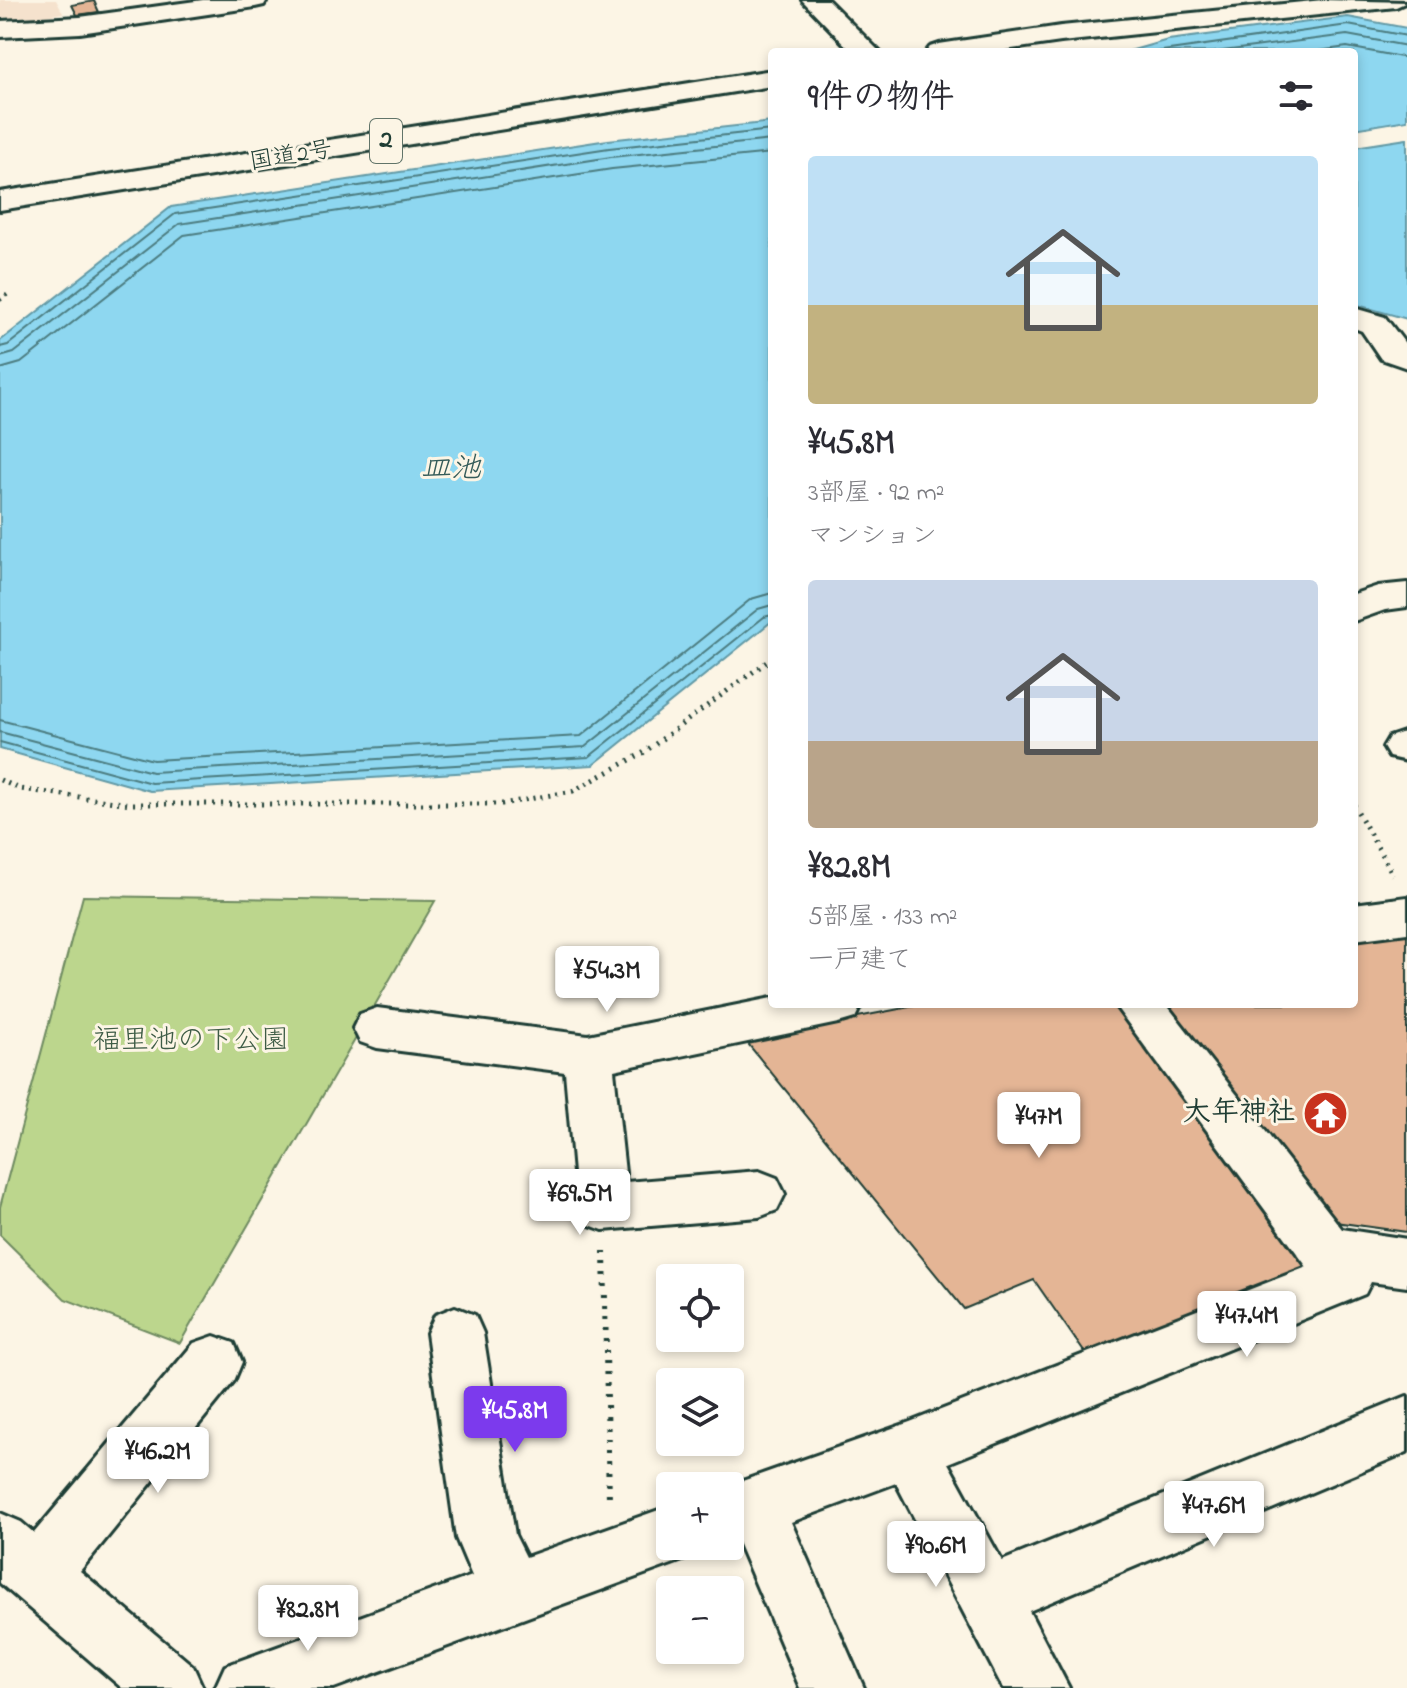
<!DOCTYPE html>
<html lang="ja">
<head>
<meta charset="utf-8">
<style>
  body { margin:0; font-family:"Indie Flower","Klee One",sans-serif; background:#f7f7f7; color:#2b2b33; height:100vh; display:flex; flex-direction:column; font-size:30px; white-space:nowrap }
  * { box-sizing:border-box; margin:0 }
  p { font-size:26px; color:#7c7c81 }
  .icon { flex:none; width:44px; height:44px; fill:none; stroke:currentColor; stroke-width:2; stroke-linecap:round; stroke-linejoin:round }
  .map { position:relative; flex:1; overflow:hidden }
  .details { position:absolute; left:768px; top:48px; width:590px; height:960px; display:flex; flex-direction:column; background:#fff; border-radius:8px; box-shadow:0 4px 12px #0003 }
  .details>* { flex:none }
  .controls { position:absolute; left:656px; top:1264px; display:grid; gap:16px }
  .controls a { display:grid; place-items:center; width:88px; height:88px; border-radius:8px; background:#fff; box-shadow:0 4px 12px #0003; font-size:40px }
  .price { position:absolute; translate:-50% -68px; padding:0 18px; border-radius:8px; background:#fff; color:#222; font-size:26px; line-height:52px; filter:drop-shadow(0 2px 4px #0008) }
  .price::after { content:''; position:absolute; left:50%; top:48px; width:24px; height:18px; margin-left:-12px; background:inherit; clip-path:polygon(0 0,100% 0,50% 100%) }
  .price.active { background:#7c3aed; color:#fff }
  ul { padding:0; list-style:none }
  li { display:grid; align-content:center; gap:16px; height:424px; padding:0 40px }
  li span { display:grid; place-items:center; height:248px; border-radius:8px; color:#555 }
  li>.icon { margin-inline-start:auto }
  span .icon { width:144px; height:144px; fill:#fffc; stroke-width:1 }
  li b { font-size:34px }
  h2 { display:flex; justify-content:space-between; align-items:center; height:96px; padding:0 40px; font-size:34px }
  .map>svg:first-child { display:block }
  .built { fill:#f5e2cd }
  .green { fill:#bcd68d; stroke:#6e8a60; stroke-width:2 }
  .water { fill:#8ed7f0; stroke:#6299a5; stroke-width:2 }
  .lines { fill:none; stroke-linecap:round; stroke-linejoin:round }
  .shore { stroke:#4b7b7f; stroke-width:2 }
  .building { fill:#e4b595; stroke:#1f3d34; stroke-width:2 }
  .street-casing { stroke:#1f3d34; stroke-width:6 }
  .highway-casing { stroke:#1f3d34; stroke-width:6 }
  .path-far2 { stroke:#1f3d34; stroke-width:4; stroke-dasharray:2 5; stroke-linecap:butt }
  .path-far1 { stroke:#1f3d34; stroke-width:5; stroke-dasharray:2 6; stroke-linecap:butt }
  .path { stroke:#1f3d34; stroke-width:6; stroke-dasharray:3 8; stroke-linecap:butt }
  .street { fill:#fcf5e5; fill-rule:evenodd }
  .highway { fill:#fcf5e5; fill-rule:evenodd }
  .labels { text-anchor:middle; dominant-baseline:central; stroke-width:6; stroke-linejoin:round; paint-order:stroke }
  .far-street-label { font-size:24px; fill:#1f3d34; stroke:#fcf5e5 }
  .shield { fill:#fcf5e5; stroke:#617469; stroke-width:2 }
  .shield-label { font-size:26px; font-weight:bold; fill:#1f3d34 }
  .park-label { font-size:28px; fill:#3e5c46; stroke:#fcf5e5 }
  .poi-label { font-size:28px; font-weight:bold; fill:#1f3d34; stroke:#fcf5e5; text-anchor:end }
  .water-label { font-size:30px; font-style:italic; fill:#355c5a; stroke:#fcf5e5 }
</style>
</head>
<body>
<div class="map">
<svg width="1407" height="1688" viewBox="0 0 1407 1688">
  <rect width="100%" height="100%" fill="#fcf5e5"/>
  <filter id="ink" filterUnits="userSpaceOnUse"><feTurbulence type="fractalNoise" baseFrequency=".0125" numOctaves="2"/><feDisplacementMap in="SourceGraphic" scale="16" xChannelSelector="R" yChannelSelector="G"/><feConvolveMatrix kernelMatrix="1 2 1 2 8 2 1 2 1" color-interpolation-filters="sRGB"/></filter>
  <g filter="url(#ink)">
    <path class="built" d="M0 0H56L63 13 0 24Z"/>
    <path class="green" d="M83 896 435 901 180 1343 65 1299 0 1235V1207Z"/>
    <g class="water">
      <path d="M1348 17 1407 28V120L1354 129V52H1126L1168 40Z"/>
      <path d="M772 122V621L593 765 150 791 0 749V341L171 207 608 140Z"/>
      <path d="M1407 139V319L1354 304V147Z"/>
    </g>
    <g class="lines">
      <g class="shore">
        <path d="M1155 52 1348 25 1407 36"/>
        <path d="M1215 52 1347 35 1407 46"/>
        <path d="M1311 52 1347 47 1407 58"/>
        <path d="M0 347 8 345 175 214 609 148 772 130"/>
        <path d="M0 357 14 353 179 224 611 157 772 140"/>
        <path d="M0 369 21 363 184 235 612 169 772 153"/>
        <path d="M0 720 153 760 581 736 751 599 772 593"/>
        <path d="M0 732 152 772 585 747 758 609 772 605"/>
        <path d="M0 742 151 783 589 757 764 617 772 615"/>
      </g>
    </g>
    <g class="building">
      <path d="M94 1 99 12 77 15 72 5Z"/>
      <path d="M1407 928V1232L1328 1221 1162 1004H1354V935Z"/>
      <path d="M925 1004H1116L1316 1262 1089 1359 1034 1280 964 1309 744 1039Z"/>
    </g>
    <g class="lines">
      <defs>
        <g id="street">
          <path d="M203 0H267L264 5 255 7 80 33 0 37V21L80 17Z"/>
          <path d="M802 0H828L880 52H852Z"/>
          <path d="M1354 308 1385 317 1407 346V368L1381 359 1362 331 1354 328Z"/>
          <path d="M1407 583V607L1385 610 1354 621V594L1378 586Z"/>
          <path d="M1407 731V761L1389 757 1383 747 1389 737Z"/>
          <path d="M1407 897V933L1354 940V904Z"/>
          <path d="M772 998V1004H862L855 1018 838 1023 614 1070 626 1182 759 1171 777 1178 785 1194 777 1210 759 1217 603 1230 584 1223 577 1207 565 1072 377 1048 360 1042 353 1028 360 1014 377 1008 588 1035Z"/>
          <path d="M1114 1004H1166L1342 1229 1407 1239V1287L1371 1282 1365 1294 948 1463 1002 1561 1407 1396V1452L1029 1611 1069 1688H1003L896 1483 791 1522 864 1688H800L738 1542 730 1545 728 1486 910 1422 1307 1267Z"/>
          <path d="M455 1307 475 1315 483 1333 515 1535 526 1557 670 1506V1546H696L691 1557 334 1688H215L225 1666 472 1576 456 1538 427 1333 435 1315Z"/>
          <path d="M214 1336 234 1343 242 1362 234 1381 80 1571 193 1666 203 1688H122L0 1583V1513L21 1522 34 1533 194 1343Z"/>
        </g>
        <g id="highway">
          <path d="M1323 0 1407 2 1396 7 1061 42 991 52H926L930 47 939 44 1061 26Z"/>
          <path d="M772 70V86L0 210V192Z"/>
        </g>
      </defs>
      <use href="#street" class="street-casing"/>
      <use href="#highway" class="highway-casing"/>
      <path class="path-far2" d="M0 300 8 294"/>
      <g class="path-far1">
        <path d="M0 780 20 789 130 804H502L573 791 643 753 772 658"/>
        <path d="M1354 805 1393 875"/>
      </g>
      <path class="path" d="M604 1251 609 1501"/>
      <use href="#street" class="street"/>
      <use href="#highway" class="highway"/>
    </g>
  </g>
  <defs>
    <symbol id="temple-disc" viewBox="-11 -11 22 22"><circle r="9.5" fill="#c8321e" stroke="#fcf5e5"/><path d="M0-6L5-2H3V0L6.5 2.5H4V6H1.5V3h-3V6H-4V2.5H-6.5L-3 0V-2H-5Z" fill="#fff"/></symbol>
  </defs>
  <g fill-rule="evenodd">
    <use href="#temple-disc" x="1300" y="1088" width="51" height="51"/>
  </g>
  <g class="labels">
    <g class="far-street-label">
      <text transform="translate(291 157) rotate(-9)">国道2号</text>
    </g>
    <rect class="shield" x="370" y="119" width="32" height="44" rx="6"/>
    <g class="shield-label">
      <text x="386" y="141">2</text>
    </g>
    <g class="park-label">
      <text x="191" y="1041">福里池の下公園</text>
    </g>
    <g class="poi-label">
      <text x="1295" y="1113">大年神社</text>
    </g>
    <g class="water-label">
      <text x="451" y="470">皿池</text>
    </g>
  </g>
</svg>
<div class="controls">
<a><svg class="icon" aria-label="locate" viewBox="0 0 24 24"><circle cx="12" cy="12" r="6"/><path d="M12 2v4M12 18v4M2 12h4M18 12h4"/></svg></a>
<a><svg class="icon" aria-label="layers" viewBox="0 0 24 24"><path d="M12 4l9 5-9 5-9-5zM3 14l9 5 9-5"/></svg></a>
<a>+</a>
<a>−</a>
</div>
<b class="price" style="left:607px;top:1014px">¥54.3M</b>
<b class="price" style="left:1039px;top:1160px">¥47M</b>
<b class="price" style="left:580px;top:1237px">¥69.5M</b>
<b class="price" style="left:1247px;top:1359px">¥47.4M</b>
<b class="price active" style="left:515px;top:1454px">¥45.8M</b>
<b class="price" style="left:158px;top:1495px">¥46.2M</b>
<b class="price" style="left:1214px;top:1549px">¥47.6M</b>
<b class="price" style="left:936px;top:1589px">¥90.6M</b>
<b class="price" style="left:308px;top:1653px">¥82.8M</b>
<section class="details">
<h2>9件の物件<svg class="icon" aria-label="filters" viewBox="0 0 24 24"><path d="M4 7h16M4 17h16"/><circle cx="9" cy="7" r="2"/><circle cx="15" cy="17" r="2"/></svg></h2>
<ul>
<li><span style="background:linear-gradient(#bfe0f5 60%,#c2b280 0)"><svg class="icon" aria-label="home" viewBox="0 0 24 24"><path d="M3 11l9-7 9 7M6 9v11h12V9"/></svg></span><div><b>¥45.8M</b><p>3部屋 · 92 m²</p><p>マンション</p></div></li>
<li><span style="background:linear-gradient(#c9d6e8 65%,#b9a48a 0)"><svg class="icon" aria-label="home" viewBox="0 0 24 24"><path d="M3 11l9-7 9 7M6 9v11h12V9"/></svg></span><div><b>¥82.8M</b><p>5部屋 · 133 m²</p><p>一戸建て</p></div></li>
</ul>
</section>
</div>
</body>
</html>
